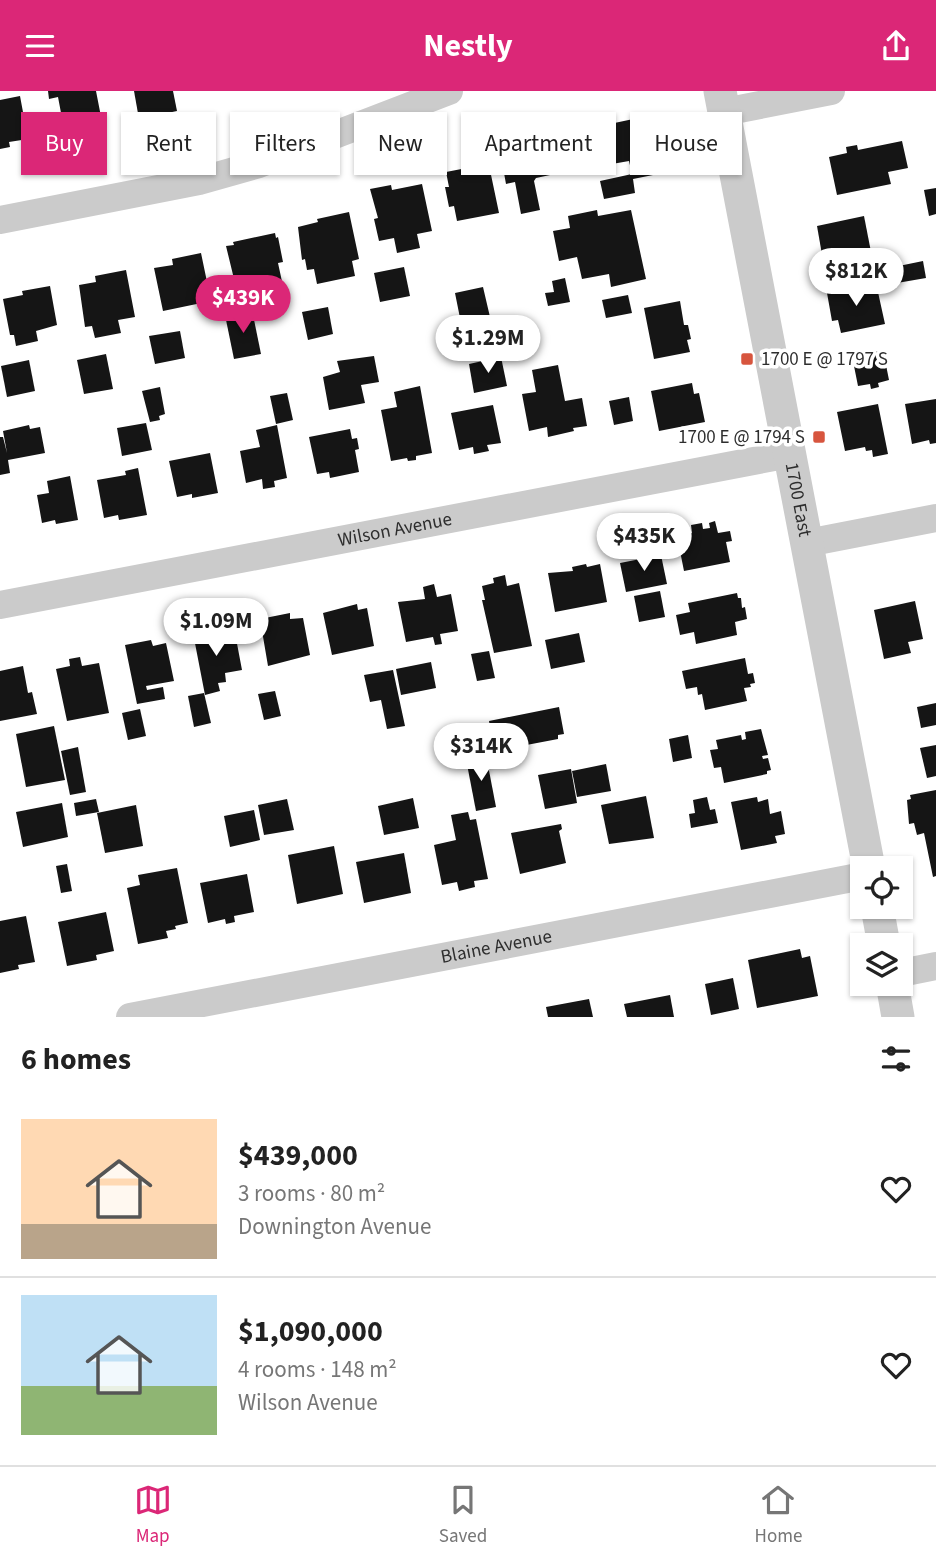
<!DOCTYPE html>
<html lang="en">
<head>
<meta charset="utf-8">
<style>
  body { margin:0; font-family:"Source Sans 3",sans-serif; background:#f6f6f6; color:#222; height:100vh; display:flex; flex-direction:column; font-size:26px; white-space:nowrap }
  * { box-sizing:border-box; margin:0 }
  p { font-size:23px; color:#767676 }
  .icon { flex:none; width:38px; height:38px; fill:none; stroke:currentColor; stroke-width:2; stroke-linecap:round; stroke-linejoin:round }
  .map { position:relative; height:926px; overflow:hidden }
  .panel { display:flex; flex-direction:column; background:#fff; flex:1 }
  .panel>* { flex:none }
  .top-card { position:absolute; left:21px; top:21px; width:894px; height:63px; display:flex; gap:14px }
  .controls { position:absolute; left:850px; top:765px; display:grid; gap:14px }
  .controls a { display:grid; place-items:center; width:63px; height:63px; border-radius:0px; background:#fff; box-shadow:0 2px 5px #0004; font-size:35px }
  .price { position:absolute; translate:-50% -60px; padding:0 16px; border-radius:24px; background:#fff; color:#222; font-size:23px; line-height:46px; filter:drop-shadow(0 2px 4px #0008) }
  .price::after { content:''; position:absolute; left:50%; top:42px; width:21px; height:16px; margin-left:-10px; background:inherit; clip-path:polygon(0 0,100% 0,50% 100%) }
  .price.active { background:#db2777; color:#fff }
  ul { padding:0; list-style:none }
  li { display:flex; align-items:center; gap:21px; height:175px; padding:0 21px }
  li+li { border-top:2px solid #e0e0e0 }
  li span { display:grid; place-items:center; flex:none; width:196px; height:140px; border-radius:0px; color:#555 }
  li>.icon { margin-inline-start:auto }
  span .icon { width:84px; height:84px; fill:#fffc; stroke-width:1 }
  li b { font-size:30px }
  h2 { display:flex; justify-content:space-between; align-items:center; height:84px; padding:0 21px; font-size:30px }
  .tag { padding:0 24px; border-radius:0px; background:#fff; box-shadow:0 2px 5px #0004; font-size:24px; line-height:63px }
  .tag.active { background:#db2777; color:#fff }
  header { display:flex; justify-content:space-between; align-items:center; height:91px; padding:0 21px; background:#db2777; color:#fff; font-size:32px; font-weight:700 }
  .tab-bar { display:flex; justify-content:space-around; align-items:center; height:98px; border-top:2px solid #e0e0e0; background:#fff; font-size:19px; color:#767676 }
  .tab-bar a { display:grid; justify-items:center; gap:4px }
  .tab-bar .active { color:#db2777 }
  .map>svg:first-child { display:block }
  .building { fill:#151515 }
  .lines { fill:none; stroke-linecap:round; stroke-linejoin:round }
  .minor { stroke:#cbcbcb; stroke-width:28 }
  .tertiary { stroke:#cbcbcb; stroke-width:33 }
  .poi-dot { fill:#d7553e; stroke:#fff; stroke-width:2.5 }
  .labels { text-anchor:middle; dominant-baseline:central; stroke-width:7; stroke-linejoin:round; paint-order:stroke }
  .poi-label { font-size:19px; fill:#2e2e2e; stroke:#fff; text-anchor:start }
  .street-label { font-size:19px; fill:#2e2e2e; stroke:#fff }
</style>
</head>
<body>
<header><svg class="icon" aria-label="menu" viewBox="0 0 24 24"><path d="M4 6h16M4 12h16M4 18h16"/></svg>Nestly<svg class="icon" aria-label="share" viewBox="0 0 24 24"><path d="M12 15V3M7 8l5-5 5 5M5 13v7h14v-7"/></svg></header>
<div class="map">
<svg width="936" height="926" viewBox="0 0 936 926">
  <rect width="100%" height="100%" fill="#fff"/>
  <g class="building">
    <path d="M48 0H96L103 36 99 37V40L77 44V41L65 43 58 6 49 8Z"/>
    <path d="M134 0H173L177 20 139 28Z"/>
    <path d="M20 5 28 48 9 51 10 56 0 58V9Z"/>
    <path d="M638 27 639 31 652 29 663 82 633 88 635 102 604 108 600 90 632 83 629 70 612 73 608 54 604 55 600 38 605 37V34Z"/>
    <path d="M575 39 583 77 536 87 534 90 540 119 521 123 515 91 506 93 504 82 512 80 507 57 521 54 524 71 533 69 529 51Z"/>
    <path d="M902 50 908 77 888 81 891 93 837 104 829 66 847 62 846 56 857 54 858 59Z"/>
    <path d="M477 75 478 81 490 79 499 122 457 130 454 115 449 116 445 96H449L446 81Z"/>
    <path d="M422 93 432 140 417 143 420 157 397 162 394 147 379 150 374 128 378 127 370 98 391 94 392 99Z"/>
    <path d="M936 97V123L929 125 924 99Z"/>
    <path d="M597 119 598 125 631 119 646 188 611 196 609 183 582 188 577 166 559 170 553 140 570 137 568 125Z"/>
    <path d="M349 121 359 168 352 170 355 185 317 193 314 178 307 179 305 168 302 169 298 136 318 131 317 128Z"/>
    <path d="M864 125 872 166 824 175 817 135Z"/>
    <path d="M275 142 276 147 278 146 283 171 278 172 286 209 262 214 257 187 235 192 226 155 234 154 233 151Z"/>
    <path d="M201 162 211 210 163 220 154 177 173 174 172 168Z"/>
    <path d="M923 170 926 187 897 192 894 176Z"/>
    <path d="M404 176 410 205 380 211 374 182Z"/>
    <path d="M126 179 135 226 118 229 121 242 95 247 92 235 85 236 79 194 96 191 95 185Z"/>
    <path d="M565 187 570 211 548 215 545 202 554 201 552 190Z"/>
    <path d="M876 192 885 233 841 242 838 229 832 230 827 202Z"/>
    <path d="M50 195 57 234 36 240 38 250 16 255 14 244H10L3 208 23 204 22 200Z"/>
    <path d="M483 196 490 226 486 227 487 233 465 237 464 232H461L455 202Z"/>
    <path d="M628 204 632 222 606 227 602 209Z"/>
    <path d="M680 210 684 234H688L691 248 687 249 690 261 654 268 644 217Z"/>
    <path d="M328 216 333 243 308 249 302 221Z"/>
    <path d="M252 219 261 263 234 268 225 224Z"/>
    <path d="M180 240 185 267 155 273 149 245Z"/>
    <path d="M883 259 889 289 878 292 879 296 871 298 870 293 858 295 852 265Z"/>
    <path d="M106 263 113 298 84 303 77 269Z"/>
    <path d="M374 265 379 291 361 294 365 312 329 319 323 286 340 281 337 270Z"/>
    <path d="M501 266 507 295 474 302 469 273Z"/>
    <path d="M29 269 35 300 7 306 1 275Z"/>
    <path d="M558 274 565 310 582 307 587 335 573 337 574 340 548 346 547 336 529 340 522 303 536 301 532 279Z"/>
    <path d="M692 292 694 303 699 302 705 331 659 340 651 300Z"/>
    <path d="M420 295 432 362 416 365V369L408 370 407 367 391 370 381 319 397 316 394 301Z"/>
    <path d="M160 296 165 323 159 325 160 329 150 331 142 300Z"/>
    <path d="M287 302 293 329 276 333 270 305Z"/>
    <path d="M629 306 633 330 614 334 609 310Z"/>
    <path d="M936 308V352L930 353 929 349 912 353 905 313Z"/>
    <path d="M878 313 888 363 873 366 872 359 866 360 865 356 845 360 837 321Z"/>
    <path d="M493 314 501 352 487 354 489 360 474 363 473 356 459 359 451 322Z"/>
    <path d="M146 332 152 359 122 365 117 337Z"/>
    <path d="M29 334 30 338 40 336 45 362 8 369 10 382 0 384V346H3L7 362 3 340Z"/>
    <path d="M277 334 287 387 274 390 275 396 263 398 262 388 246 392 240 360 260 356 256 339Z"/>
    <path d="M350 338 352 348 357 347 359 358 355 359 359 381 330 387 329 381 317 383 309 346Z"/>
    <path d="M210 362 218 402 192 407V403L177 406 169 370Z"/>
    <path d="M138 377 147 424 119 429 118 424 104 427 97 389 126 384 125 380Z"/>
    <path d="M70 385 78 429 56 433 55 429 42 432 37 404 49 402 47 390Z"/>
    <path d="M715 430 718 442 730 440 732 450 726 451 730 471 684 480 677 445 692 442 691 434 702 432 703 438 710 437 709 432Z"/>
    <path d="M661 464 667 493 626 501 620 472Z"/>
    <path d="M586 473 587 476 600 473 607 511 555 521 548 482 573 480 572 476Z"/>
    <path d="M505 484 507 495 519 492 532 555 494 562 482 509H485L482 495 494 492 493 487Z"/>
    <path d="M434 493 437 506 451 503 458 540 440 543 442 553 435 554 433 546 406 551 398 511 425 508 423 496Z"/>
    <path d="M660 500 665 526 639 531 634 505Z"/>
    <path d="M737 502 738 507H741L742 517 745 516 747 528 735 531 737 544 696 553 694 541 680 544 676 524 690 521 688 512Z"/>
    <path d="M915 510 923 548 908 551 911 562 884 568 874 519Z"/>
    <path d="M357 513 358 519 367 517 374 555 332 564 323 522Z"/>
    <path d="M290 522V528L303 527 310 564 268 575 260 528Z"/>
    <path d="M216 538 218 545 235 542 242 579 225 582 226 591 218 592 220 600 205 604 193 542Z"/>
    <path d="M579 542 585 571 551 578 545 549Z"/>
    <path d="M151 549 153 555 166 552 174 590 146 595 147 599 163 596 165 608 137 613 125 554Z"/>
    <path d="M489 560 495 587 477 590 471 563Z"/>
    <path d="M80 566 82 575 99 572 109 622 67 630 56 578 70 575 69 568Z"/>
    <path d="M745 567 748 583 753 582 755 592 750 593 751 596 744 597 747 610 705 619 702 603 698 604 697 596 686 598 682 580Z"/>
    <path d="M431 571 436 597 401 604 396 578Z"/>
    <path d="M23 575 28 602 32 601 37 623 0 630V580Z"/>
    <path d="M393 579 405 635 387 638 381 609 370 611 364 584Z"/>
    <path d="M275 600 281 625 264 629 258 603Z"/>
    <path d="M204 602 211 632 194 636 188 605Z"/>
    <path d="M936 612V634L921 637 917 616Z"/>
    <path d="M559 616 564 643 558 644V648L494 660 489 630Z"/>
    <path d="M140 618 146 645 128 649 122 622Z"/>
    <path d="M481 634 485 653 442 662 438 643Z"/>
    <path d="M54 635 65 689 26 696 16 643Z"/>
    <path d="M761 638 768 664 762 665 763 668 768 667 771 679 767 680V683L724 692 721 676 714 677 710 659 718 658 716 649 741 644 742 649 746 648 745 641Z"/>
    <path d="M688 644 692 667 673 671 669 648Z"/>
    <path d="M936 654V685L927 687 920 657Z"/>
    <path d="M78 656 86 701 70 704 61 660Z"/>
    <path d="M486 664 496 716 476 720 466 668Z"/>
    <path d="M606 673 611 700 577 706 572 680Z"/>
    <path d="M571 678 577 712 545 718 538 684Z"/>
    <path d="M936 699V785L933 786 924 742 917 744 914 732 909 733 907 709 911 708 910 704Z"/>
    <path d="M646 705 654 747 609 753 601 714Z"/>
    <path d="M707 706 710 719 715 718 718 732 691 737 689 723 695 722 693 709Z"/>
    <path d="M757 706 758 711 768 708 770 723 781 720 785 743 775 745 777 752 741 759 731 711Z"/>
    <path d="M413 707 419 737 384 744 378 715Z"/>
    <path d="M96 708 99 721 76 725 74 712Z"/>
    <path d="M287 708 294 739 264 744 258 714Z"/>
    <path d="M62 712 68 746 23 756 16 721Z"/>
    <path d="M136 714 143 755 105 762 97 722Z"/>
    <path d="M254 719 260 749 230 756 224 725Z"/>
    <path d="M468 721 470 729 476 728 488 788 474 790 475 796 459 800 457 791 442 794 434 754 456 749 451 724Z"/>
    <path d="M561 733 562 738 559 740 566 772 520 783 511 742Z"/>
    <path d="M334 755 343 803 297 813 288 764Z"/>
    <path d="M404 762 411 802 364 812 356 771Z"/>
    <path d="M67 773 72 800 61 802 56 775Z"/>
    <path d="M177 777 188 832 175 835 176 838 166 840 168 847 138 853 127 797 140 794 138 784Z"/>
    <path d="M247 783 254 821 234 825 235 831 226 833 225 828 208 832 200 792Z"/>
    <path d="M106 821 114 860 96 864 97 869 67 875 58 831Z"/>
    <path d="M26 825 35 871 18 874 19 878 0 882V830Z"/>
    <path d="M800 858 802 867 810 865 818 905 757 917 748 869Z"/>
    <path d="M733 887 739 918 711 924 705 893Z"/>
    <path d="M670 904 674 926H627L624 913Z"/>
    <path d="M589 908 593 926H548L546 916Z"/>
  </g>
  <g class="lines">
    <g class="minor">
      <path d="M724 21 831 0"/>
      <path d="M0 129 199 90 259 73 449 0"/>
      <path d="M807 452 936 427"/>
      <path id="s1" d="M0 514 790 363"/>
      <path d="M901 882 936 875"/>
      <path id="s2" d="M130 926 863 785"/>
    </g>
    <g class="tertiary">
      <path id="s3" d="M720 0 869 777"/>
      <path d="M877 816 884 854"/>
      <path d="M892 892 898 926"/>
    </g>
  </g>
  <g class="poi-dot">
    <rect x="740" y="261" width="14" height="14" rx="3.5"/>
    <rect x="812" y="339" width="14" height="14" rx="3.5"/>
  </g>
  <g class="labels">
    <g class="poi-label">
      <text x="761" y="268">1700 E @ 1797 S</text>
      <text x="805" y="346" text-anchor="end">1700 E @ 1794 S</text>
    </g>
    <g class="street-label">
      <text stroke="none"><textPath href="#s3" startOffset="416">1700 East</textPath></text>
      <text stroke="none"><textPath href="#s1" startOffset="402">Wilson Avenue</textPath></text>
      <text stroke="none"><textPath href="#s2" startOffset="373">Blaine Avenue</textPath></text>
    </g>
  </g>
</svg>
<div class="controls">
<a><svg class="icon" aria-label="locate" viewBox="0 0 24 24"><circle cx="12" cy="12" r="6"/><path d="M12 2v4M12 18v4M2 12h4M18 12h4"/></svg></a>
<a><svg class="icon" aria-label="layers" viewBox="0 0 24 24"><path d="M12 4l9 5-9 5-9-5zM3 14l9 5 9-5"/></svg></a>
</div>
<b class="price" style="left:856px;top:217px">$812K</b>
<b class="price active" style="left:243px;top:244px">$439K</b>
<b class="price" style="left:488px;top:284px">$1.29M</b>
<b class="price" style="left:644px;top:482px">$435K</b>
<b class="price" style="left:216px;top:567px">$1.09M</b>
<b class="price" style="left:481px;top:692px">$314K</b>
<div class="top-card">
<a class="tag active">Buy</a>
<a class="tag">Rent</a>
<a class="tag">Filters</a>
<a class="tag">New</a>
<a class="tag">Apartment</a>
<a class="tag">House</a>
</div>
</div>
<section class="panel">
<h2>6 homes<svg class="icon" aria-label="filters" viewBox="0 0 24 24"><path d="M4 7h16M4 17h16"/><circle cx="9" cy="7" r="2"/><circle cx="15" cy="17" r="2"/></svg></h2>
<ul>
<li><span style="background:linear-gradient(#ffd9b3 75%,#b9a48a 0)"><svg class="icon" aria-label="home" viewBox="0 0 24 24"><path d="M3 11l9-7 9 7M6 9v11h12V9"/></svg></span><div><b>$439,000</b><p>3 rooms · 80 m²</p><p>Downington Avenue</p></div><svg class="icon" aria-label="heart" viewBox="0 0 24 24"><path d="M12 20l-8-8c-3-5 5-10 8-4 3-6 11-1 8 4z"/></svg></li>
<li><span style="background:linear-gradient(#bfe0f5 65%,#8fb573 0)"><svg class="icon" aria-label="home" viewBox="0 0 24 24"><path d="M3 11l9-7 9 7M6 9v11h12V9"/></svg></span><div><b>$1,090,000</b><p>4 rooms · 148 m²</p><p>Wilson Avenue</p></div><svg class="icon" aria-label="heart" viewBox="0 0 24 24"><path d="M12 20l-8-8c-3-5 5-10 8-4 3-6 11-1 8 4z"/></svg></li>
</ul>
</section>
<nav class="tab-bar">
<a class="active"><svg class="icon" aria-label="map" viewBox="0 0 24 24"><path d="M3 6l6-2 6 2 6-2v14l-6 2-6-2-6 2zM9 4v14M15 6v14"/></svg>Map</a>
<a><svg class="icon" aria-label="saved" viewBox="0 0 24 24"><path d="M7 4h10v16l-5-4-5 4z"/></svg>Saved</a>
<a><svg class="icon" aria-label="home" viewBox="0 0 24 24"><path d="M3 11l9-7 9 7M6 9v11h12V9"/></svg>Home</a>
</nav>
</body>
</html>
